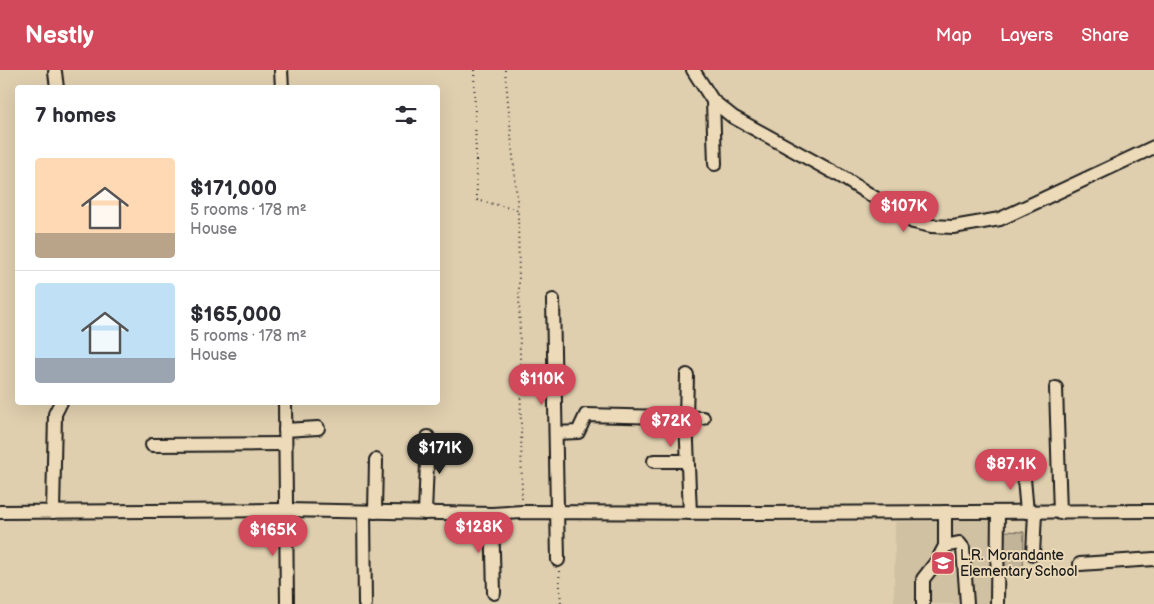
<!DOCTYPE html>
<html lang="en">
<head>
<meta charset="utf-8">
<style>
  body { margin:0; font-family:"Balsamiq Sans",sans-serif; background:#f2f2f3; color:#2b2b33; height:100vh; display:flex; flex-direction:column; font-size:19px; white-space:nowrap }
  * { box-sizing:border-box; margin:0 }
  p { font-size:16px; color:#7c7c81 }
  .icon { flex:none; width:28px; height:28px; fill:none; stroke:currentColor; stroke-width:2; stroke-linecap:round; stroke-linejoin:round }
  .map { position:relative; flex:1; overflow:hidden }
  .side { position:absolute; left:15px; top:15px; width:425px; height:320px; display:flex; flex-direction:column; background:#fff; border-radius:5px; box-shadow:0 5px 20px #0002 }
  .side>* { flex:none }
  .price { position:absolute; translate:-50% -42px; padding:0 11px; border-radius:18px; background:#d1495b; color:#fff; font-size:16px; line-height:32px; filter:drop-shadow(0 1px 2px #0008) }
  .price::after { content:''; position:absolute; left:50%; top:30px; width:15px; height:11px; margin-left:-8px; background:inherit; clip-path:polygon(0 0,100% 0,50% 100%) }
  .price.current { background:#222; color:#fff }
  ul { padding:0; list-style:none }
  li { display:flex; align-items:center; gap:15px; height:125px; padding:0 20px }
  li+li { border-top:1px solid #e1e1e2 }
  li span { display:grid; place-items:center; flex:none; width:140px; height:100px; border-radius:5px; color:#555 }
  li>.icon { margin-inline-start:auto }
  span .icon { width:60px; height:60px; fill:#fffc; stroke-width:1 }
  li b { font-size:21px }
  h2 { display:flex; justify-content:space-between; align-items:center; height:60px; padding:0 20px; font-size:21px }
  header { display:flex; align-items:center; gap:30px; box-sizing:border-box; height:70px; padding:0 25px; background:#d1495b; color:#fff }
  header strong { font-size:24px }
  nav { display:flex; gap:28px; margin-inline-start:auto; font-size:18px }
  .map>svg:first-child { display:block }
  .built { fill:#d0c1a3 }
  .park { fill:#c2b499; stroke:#6f685a }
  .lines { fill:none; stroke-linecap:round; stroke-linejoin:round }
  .minor-casing { stroke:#1c1c1c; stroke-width:16 }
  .path { stroke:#1c1c1c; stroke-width:2; stroke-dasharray:1 4; stroke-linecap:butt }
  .minor { stroke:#ecdab8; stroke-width:12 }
  .labels { text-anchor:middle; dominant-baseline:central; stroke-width:4; stroke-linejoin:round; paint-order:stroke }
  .poi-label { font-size:14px; fill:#1c1c1c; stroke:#ecdab8; text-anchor:start }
</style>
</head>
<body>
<header>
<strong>Nestly</strong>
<nav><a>Map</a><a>Layers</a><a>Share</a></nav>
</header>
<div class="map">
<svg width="1154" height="534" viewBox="0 0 1154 534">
  <rect width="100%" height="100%" fill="#dfcfaf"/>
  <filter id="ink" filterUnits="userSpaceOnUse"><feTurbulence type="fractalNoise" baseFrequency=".02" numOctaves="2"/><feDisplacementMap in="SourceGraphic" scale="10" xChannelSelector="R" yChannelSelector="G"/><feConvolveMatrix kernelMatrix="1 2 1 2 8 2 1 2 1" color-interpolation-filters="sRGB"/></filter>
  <g filter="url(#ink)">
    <path class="built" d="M992 450 993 534H894L895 452Z"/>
    <path class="park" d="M1005 461 1024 462 1023 503H1004Z"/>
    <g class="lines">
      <defs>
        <g id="minor">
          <path d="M281 0 282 18"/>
          <path d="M693 0 713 31 733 47 842 107 913 152 931 156 953 157 1000 149 1154 77"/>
          <path d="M55 2 57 18"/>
          <path d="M713 31 715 94"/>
          <path d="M553 230 558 490"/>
          <path d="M687 305 686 349 690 443"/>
          <path d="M1056 318 1060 443"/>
          <path d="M285 332 287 534"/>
          <path d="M285 360 318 358"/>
          <path d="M556 363 578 362 586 345 703 348"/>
          <path d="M152 375 285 374"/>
          <path d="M654 391H687"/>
          <path d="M1023 398 1027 442"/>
          <path d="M0 442 285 440 492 444 522 442 749 443 1154 441"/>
          <path d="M53 442 55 344 61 332"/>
          <path d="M364 442 365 534"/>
          <path d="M375 442 376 390"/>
          <path d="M425 443 428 367"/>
          <path d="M492 444 494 523"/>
          <path d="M945 476 959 473 963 478 967 534"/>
          <path d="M1033 484 1035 443"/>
          <path d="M1080 494 1154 489"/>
          <path d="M923 534V509L937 491 945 476V442"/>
          <path d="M997 534 998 442"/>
        </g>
      </defs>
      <use href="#minor" class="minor-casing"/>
      <g class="path">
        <path d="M474 0 477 130 518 140 522 430"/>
        <path d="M505 0 518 140"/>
        <path d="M559 501 561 534"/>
      </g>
      <use href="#minor" class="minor"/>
    </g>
  </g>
  <defs>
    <symbol id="school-square" viewBox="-11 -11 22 22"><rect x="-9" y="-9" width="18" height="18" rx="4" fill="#d1495b" stroke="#ecdab8"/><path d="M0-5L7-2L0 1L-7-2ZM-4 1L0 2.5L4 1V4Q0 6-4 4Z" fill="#fff"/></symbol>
  </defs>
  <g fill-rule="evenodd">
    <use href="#school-square" x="929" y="479" width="28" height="28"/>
  </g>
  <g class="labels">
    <g class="poi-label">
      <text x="960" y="485">L.R. Morandante<tspan x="960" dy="16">Elementary School</tspan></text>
    </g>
  </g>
</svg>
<b class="price" style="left:904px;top:163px">$107K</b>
<b class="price" style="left:542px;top:336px">$110K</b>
<b class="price" style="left:671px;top:378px">$72K</b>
<b class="price current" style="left:440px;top:405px">$171K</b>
<b class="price" style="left:1011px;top:421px">$87.1K</b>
<b class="price" style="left:479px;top:484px">$128K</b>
<b class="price" style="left:273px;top:487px">$165K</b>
<section class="side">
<h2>7 homes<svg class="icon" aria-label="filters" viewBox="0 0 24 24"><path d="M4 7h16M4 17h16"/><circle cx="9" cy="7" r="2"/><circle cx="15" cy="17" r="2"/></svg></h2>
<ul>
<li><span style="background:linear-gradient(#ffd9b3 75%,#b9a48a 0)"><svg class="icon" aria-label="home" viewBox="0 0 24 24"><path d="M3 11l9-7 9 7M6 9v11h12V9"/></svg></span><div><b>$171,000</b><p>5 rooms · 178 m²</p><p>House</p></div></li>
<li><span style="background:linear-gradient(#bfe0f5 75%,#9aa5b1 0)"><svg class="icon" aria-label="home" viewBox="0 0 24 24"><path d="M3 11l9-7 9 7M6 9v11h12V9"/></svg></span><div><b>$165,000</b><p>5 rooms · 178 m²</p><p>House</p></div></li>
</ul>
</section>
</div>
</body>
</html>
